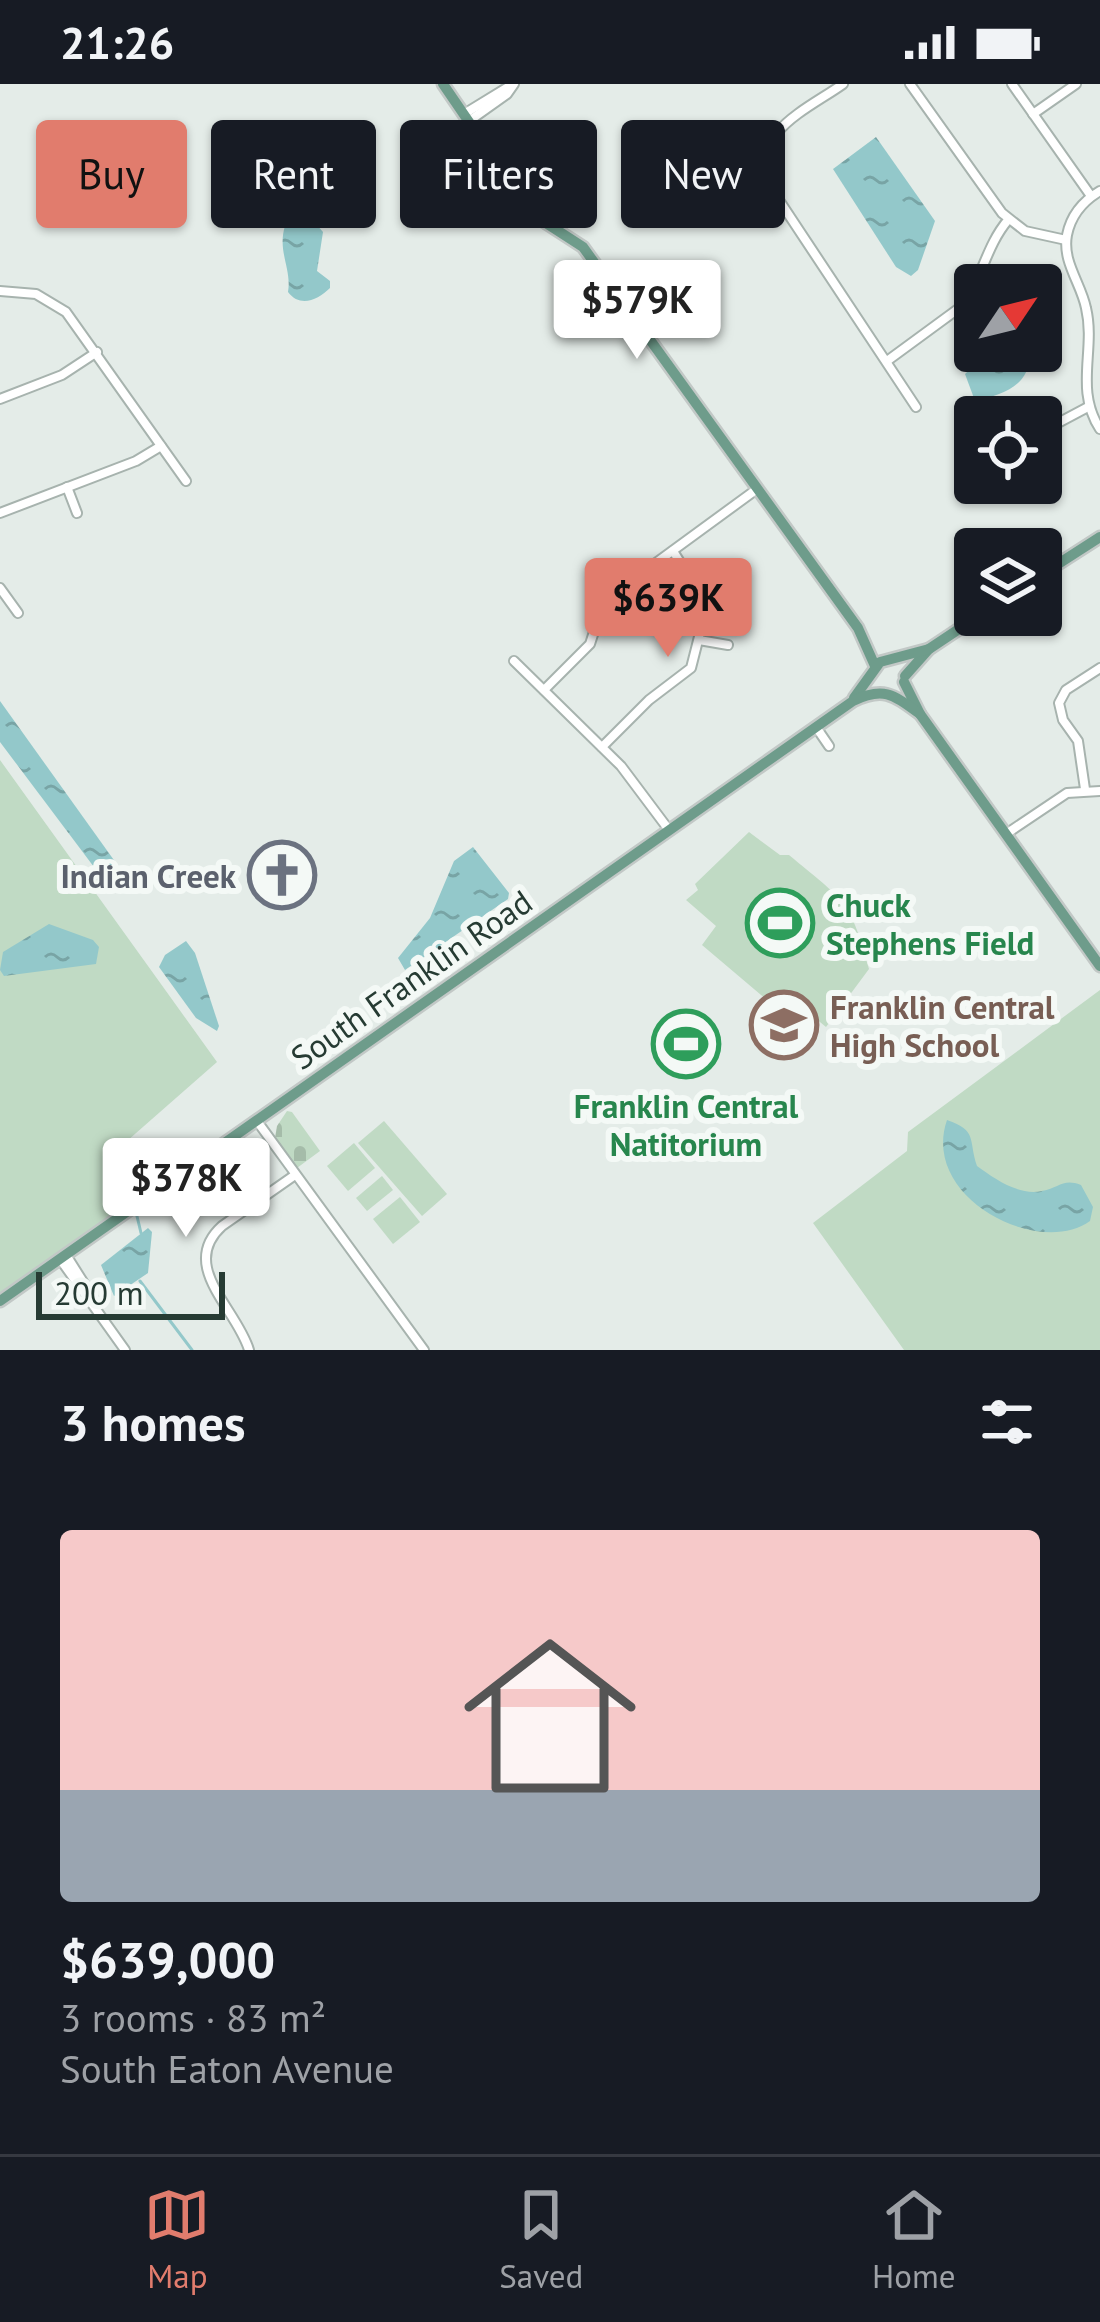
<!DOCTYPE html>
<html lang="en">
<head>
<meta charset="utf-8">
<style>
  body { margin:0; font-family:"PT Sans",sans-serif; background:#20242c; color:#f1f3f6; height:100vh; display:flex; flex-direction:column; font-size:45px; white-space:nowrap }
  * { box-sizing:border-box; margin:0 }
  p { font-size:39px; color:#9ea1a6 }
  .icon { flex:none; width:66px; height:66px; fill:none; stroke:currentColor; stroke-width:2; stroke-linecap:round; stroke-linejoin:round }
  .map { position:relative; height:1266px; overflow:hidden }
  .sheet { display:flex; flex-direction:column; background:#171b24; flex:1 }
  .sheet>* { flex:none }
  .top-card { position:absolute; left:36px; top:36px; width:1029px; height:108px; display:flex; gap:24px }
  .needle { width:78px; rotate:55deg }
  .controls { position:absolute; left:954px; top:180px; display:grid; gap:24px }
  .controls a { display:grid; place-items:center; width:108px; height:108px; border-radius:12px; background:#171b24; box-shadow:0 3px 9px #0004; font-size:60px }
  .scale { position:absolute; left:36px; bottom:30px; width:189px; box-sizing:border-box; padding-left:12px; border:6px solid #263b33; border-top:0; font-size:33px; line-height:42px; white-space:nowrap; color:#263b33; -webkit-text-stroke:9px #f4f9f6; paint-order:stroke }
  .price { position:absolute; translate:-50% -102px; padding:0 27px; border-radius:12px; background:#fff; color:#222; font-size:39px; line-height:78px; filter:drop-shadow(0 3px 6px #0008) }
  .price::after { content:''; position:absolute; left:50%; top:72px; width:36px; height:27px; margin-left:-18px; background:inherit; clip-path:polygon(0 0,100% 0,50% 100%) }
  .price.current { background:#e17c6d; color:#111 }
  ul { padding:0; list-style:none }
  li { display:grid; align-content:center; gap:24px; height:636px; padding:0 60px }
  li+li { border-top:3px solid #363941 }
  li span { display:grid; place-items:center; height:372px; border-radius:12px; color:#555 }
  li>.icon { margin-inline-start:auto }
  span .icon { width:216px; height:216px; fill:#fffc; stroke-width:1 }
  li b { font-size:51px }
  h2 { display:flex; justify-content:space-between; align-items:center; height:144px; padding:0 60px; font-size:51px }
  .chip { padding:0 42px; border-radius:12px; background:#171b24; box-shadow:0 3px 9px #0004; font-size:42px; line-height:108px }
  .chip.current { background:#e17c6d; color:#111 }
  .status { display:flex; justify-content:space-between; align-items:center; height:84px; padding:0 60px; background:#171b24; direction:ltr }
  .status svg { height:33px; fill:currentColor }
  .menu { display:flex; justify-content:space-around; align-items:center; height:168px; border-top:3px solid #363941; background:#171b24; font-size:33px; color:#9ea1a6 }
  .menu a { display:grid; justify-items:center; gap:6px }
  .menu .current { color:#e17c6d }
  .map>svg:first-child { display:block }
  .green { fill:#c0dac4 }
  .cemetery { fill:url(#cemetery-stones) }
  .water { fill:url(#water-ripples) }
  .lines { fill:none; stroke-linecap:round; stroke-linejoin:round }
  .stream { stroke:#93c8ca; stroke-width:3 }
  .minor-casing { stroke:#a7b3ae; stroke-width:12 }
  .major-casing { stroke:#c2c8c6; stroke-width:15 }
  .minor { stroke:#fff; stroke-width:8 }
  .major { stroke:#6e9c8b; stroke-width:10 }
  .labels { text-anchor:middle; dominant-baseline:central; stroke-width:12; stroke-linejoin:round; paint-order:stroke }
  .worship-label { font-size:33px; font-weight:bold; fill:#5b616d; stroke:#f4f9f6; text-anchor:end }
  .leisure-label { font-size:33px; font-weight:bold; fill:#27864d; stroke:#f4f9f6; text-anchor:start }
  .street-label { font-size:33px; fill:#263b33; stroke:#f4f9f6 }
  .education-label { font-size:33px; font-weight:bold; fill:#785e54; stroke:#f4f9f6; text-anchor:start }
</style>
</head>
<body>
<div class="status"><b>21:26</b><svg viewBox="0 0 49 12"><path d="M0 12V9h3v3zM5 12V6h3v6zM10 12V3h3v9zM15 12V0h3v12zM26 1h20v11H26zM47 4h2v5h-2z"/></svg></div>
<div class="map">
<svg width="1100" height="1266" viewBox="0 0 1100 1266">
  <defs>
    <pattern id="cemetery-stones" width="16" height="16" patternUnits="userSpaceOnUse" patternTransform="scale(3)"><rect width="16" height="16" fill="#c0dac4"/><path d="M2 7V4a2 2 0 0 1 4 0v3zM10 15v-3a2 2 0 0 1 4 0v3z" fill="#a5bca9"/></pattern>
    <pattern id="water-ripples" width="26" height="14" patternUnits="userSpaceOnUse" patternTransform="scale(3)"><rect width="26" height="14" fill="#93c8ca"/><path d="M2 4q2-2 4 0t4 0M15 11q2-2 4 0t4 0" fill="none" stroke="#78a4a5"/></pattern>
  </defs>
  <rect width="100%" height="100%" fill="#e4ece8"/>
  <g class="green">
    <path d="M0 676 217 978 111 1071 130 1117 0 1211Z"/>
    <path d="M749 748 780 771H789C843 816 851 816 869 885L826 943 791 914 780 927 702 861 716 842 686 816 698 806 695 800Z"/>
    <path d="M1100 906V1266H904L813 1139 907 1067 908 1048Z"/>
    <path d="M384 1037 447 1110 422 1132 358 1059Z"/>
    <path d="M354 1059 375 1084 348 1107 327 1082Z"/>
    <path d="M382 1092 393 1106 367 1127 356 1114Z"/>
    <path d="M400 1113 420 1138 393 1160 373 1135Z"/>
  </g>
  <path class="cemetery" d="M287 1027 292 1028 320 1067 297 1084 275 1054 277 1042Z"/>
  <g class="water">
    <path d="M876 53 935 137 918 186 911 192 896 183 833 85Z"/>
    <path d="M295 136 316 140 323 148 317 187 330 197V204C318 216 300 224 288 208 292 185 277 167 285 142Z"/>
    <path d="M990 267H1030C1031 301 1005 310 975 317L965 290Z"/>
    <path d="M0 617 116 779 114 787 103 795 0 658Z"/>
    <path d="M473 763 509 809 508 815 405 886 398 874 430 834 454 777Z"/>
    <path d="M49 840 93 856 99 863 96 880 4 892 0 886 3 868Z"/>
    <path d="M186 857 195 869 219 942 217 947 196 934 159 883 165 871Z"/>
    <path d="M947 1036C978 1047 968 1055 977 1082 995 1095 1019 1112 1042 1107 1059 1104 1063 1094 1081 1101L1093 1123 1090 1137C1039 1174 920 1114 947 1036Z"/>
    <path d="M148 1144 152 1148 148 1189 114 1212 101 1181Z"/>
  </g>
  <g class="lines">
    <g class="stream">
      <path d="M136 1128 141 1149"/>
      <path d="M140 1197 192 1266"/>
    </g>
    <defs>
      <g id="minor">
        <path d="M843 0C808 25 748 49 769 101L916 323"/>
        <path d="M910 0 1002 129 1025 147 1066 156"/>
        <path d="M1012 0 1091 112"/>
        <path d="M464 30 513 0"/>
        <path d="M1033 30 1076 0"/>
        <path d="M469 37 507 10 514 0"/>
        <path d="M1100 107C1083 117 1071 131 1067 151 1062 178 1081 199 1086 224 1096 266 1074 305 1100 345"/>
        <path d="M0 207 36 210 66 228 186 397"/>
        <path d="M887 277 962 222C982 195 986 162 1008 136"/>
        <path d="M0 315 62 291 97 268"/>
        <path d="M1041 348 1088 323"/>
        <path d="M67 403 77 429"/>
        <path d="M0 429 136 377 161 362"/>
        <path d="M0 504 18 529"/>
        <path d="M699 556 728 561"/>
        <path d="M514 577 621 682 669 746"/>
        <path d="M544 606 590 560 600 529 612 511 757 405"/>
        <path d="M816 643 829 662"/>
        <path d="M602 663 649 616 691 584 704 533 703 515 673 467"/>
        <path d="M1085 705 1078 657 1063 636 1059 619 1066 606 1100 584"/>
        <path d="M1006 750 1067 709 1100 707"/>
        <path d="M257 1037 424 1266"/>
        <path d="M66 1171 97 1220"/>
        <path d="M60 1175 125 1266"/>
        <path d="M249 1266C237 1225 178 1182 222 1142L295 1091"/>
      </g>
      <g id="major">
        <path d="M443 0 532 130 583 163 858 544 875 582"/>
        <path d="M1041 491 1100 453"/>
        <path d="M905 592 929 565 980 531"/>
        <path d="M904 598 920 630 1100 882"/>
        <path d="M854 614 880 578 929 565"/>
        <path d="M0 1217 853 617C884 602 894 611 920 630"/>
      </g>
    </defs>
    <use href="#minor" class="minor-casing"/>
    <use href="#major" class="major-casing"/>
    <use href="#minor" class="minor"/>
    <use href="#major" class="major"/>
  </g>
  <defs>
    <symbol id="church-ring" viewBox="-11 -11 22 22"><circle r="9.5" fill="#f4f9f6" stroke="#6b7280" stroke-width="1.5"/><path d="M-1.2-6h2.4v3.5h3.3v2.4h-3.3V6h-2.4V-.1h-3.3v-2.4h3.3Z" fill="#6b7280"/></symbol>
    <symbol id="stadium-ring" viewBox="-11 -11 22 22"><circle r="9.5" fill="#f4f9f6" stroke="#2e9e5b" stroke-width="1.5"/><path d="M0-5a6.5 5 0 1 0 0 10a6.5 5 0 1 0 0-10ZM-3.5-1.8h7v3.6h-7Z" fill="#2e9e5b"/></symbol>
    <symbol id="school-ring" viewBox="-11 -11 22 22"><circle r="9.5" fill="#f4f9f6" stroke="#8d6e63" stroke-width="1.5"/><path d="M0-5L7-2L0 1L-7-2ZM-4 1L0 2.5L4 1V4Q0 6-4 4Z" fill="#8d6e63"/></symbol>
  </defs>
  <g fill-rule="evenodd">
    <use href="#church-ring" x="244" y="753" width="76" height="76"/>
    <use href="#stadium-ring" x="742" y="801" width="76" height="76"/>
    <use href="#school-ring" x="746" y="903" width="76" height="76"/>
    <use href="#stadium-ring" x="648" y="922" width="76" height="76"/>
  </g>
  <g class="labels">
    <g class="worship-label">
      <text x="236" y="791">Indian Creek</text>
    </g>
    <g class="leisure-label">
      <text x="826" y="820">Chuck<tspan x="826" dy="38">Stephens Field</tspan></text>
      <text x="686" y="1021" text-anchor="middle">Franklin Central<tspan x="686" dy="38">Natitorium</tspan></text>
    </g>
    <g class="street-label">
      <text transform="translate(411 895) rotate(-35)">South Franklin Road</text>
    </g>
    <g class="education-label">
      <text x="830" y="922">Franklin Central<tspan x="830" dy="38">High School</tspan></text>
    </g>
  </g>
</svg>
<div class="controls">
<a><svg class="needle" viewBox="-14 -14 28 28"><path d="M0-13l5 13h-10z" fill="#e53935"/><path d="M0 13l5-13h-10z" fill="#9ea1a6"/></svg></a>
<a><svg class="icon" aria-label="locate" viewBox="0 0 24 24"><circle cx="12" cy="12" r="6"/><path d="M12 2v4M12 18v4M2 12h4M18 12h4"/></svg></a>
<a><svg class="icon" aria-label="layers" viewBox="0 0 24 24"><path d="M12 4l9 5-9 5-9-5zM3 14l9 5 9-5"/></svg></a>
</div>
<div class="scale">200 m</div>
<b class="price" style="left:637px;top:278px">$579K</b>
<b class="price current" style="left:668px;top:576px">$639K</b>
<b class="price" style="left:186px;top:1156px">$378K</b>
<div class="top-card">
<a class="chip current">Buy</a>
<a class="chip">Rent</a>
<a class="chip">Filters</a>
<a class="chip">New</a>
</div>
</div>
<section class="sheet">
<h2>3 homes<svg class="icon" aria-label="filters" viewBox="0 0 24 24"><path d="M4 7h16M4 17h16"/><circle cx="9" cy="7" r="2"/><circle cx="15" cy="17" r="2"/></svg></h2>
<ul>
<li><span style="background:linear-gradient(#f6c9c9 70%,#9aa5b1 0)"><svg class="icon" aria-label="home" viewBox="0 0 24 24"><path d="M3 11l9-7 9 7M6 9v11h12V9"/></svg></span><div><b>$639,000</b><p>3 rooms · 83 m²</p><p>South Eaton Avenue</p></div></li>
</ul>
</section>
<nav class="menu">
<a class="current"><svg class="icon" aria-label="map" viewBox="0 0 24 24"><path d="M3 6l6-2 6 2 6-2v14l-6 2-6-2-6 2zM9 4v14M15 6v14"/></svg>Map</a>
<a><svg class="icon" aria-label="saved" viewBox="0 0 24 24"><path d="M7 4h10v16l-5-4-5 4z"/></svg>Saved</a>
<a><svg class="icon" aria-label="home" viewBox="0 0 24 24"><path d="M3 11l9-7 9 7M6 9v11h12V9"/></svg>Home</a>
</nav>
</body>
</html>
